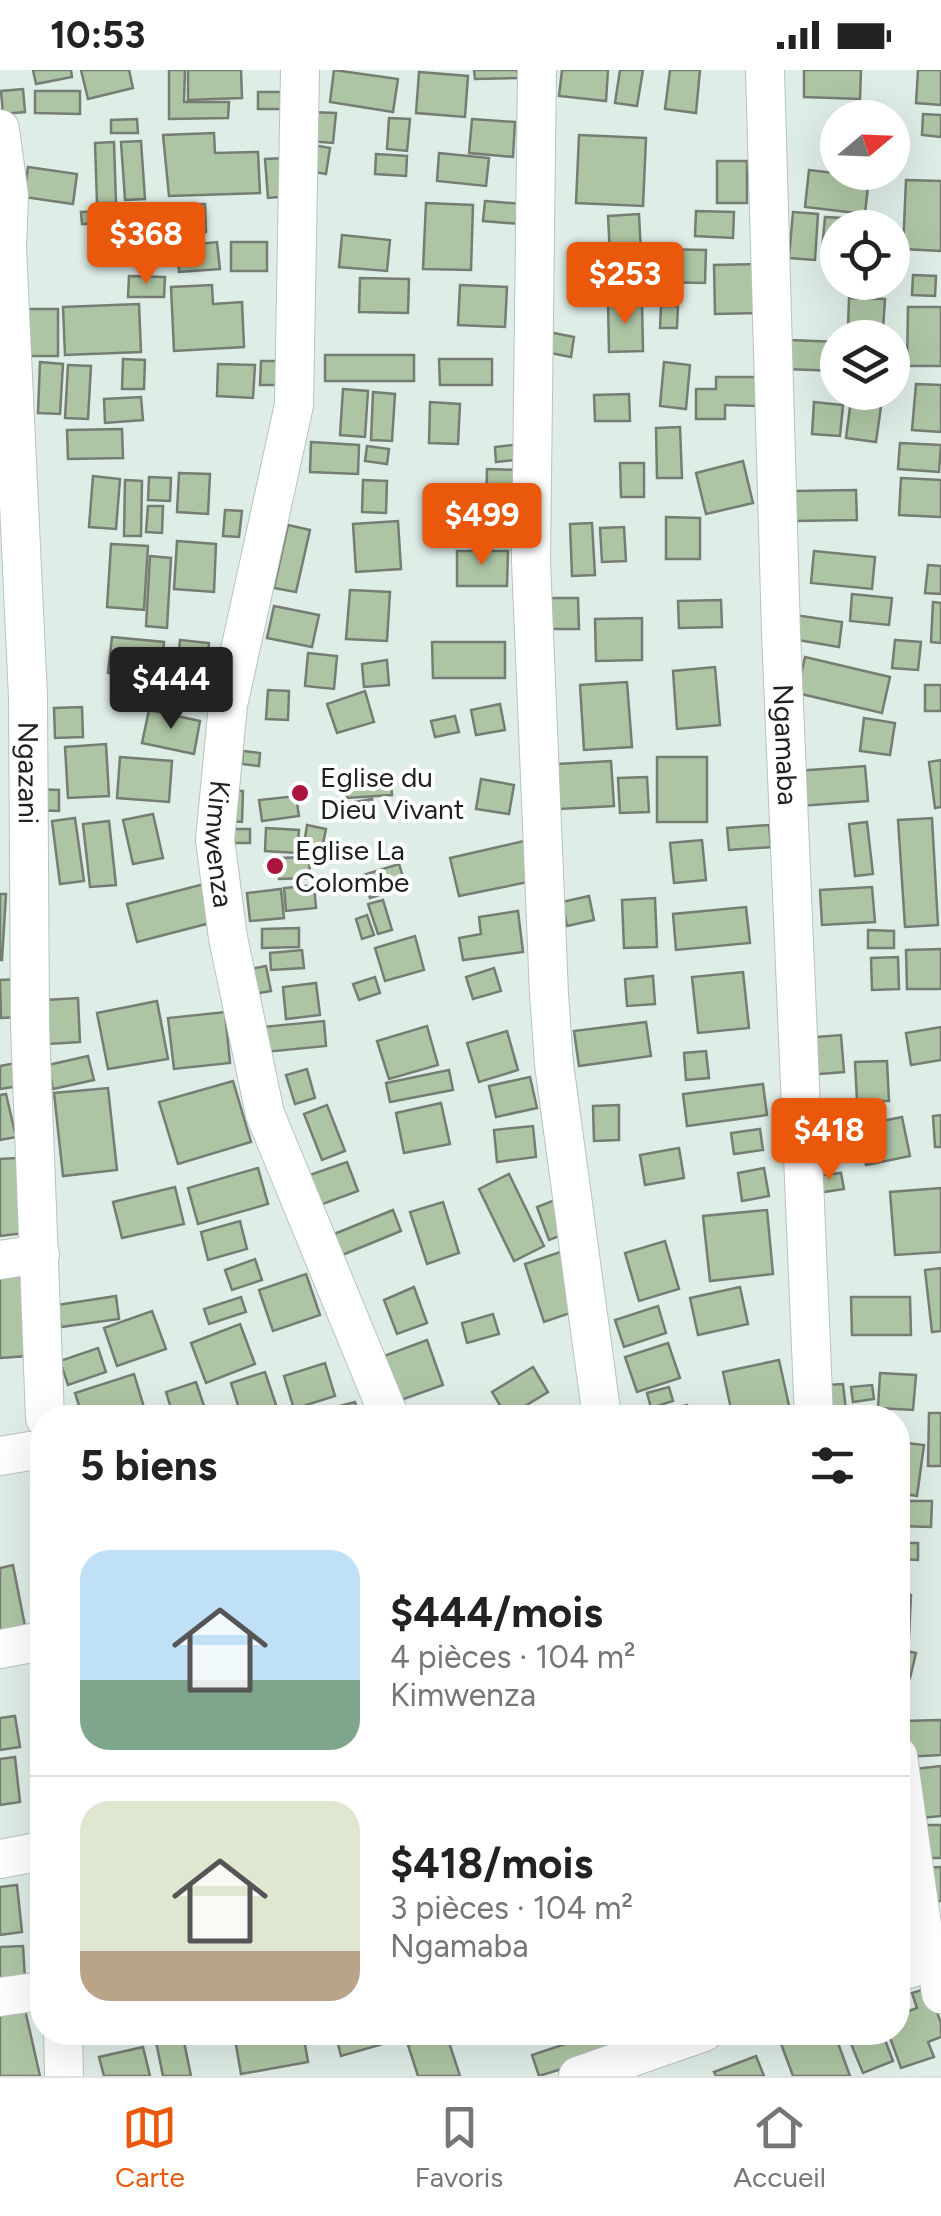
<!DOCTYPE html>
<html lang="fr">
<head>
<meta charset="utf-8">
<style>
  body { margin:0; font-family:Figtree,sans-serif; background:#f2f2f2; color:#222; height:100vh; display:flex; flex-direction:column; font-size:38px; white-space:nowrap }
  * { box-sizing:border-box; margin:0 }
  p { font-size:32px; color:#767676 }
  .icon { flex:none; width:55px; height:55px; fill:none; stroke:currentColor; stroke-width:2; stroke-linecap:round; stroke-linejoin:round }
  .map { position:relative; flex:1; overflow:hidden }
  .drawer { position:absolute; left:30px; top:1335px; width:880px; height:640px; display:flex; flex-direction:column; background:#fff; border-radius:40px; box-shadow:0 10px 40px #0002 }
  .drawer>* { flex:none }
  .needle { width:65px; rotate:71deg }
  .controls { position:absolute; left:820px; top:30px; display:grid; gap:20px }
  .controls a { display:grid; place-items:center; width:90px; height:90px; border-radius:50%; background:#fff; box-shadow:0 10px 40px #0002; font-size:50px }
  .price { position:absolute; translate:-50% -85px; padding:0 22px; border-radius:10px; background:#ea580c; color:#fff; font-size:32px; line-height:65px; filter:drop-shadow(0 2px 5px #0008) }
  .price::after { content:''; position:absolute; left:50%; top:60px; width:30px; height:22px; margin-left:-15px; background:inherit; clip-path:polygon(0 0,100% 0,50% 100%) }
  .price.current { background:#222; color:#fff }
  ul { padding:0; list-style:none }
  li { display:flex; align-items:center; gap:30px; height:250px; padding:0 50px }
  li+li { border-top:2px solid #e0e0e0 }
  li span { display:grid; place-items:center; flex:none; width:280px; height:200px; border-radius:30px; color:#555 }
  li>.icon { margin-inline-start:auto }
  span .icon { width:120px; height:120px; fill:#fffc; stroke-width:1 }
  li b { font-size:42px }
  h2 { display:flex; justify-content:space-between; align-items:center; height:120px; padding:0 50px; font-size:42px }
  .status { display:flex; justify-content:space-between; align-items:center; height:70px; padding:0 50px; background:#fff; direction:ltr }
  .status svg { height:28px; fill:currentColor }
  .tabs { display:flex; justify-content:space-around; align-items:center; height:140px; border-top:2px solid #e0e0e0; background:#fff; font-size:28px; color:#767676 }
  .tabs a { display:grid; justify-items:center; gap:5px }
  .tabs .current { color:#ea580c }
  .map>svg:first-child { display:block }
  .building { fill:#adc5a4; stroke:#767d73; stroke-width:2.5 }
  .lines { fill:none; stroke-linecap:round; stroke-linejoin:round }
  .minor-casing { stroke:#b7c4be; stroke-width:40 }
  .minor { stroke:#fff; stroke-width:38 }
  .poi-dot { fill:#aa143f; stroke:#fff; stroke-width:4 }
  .labels { text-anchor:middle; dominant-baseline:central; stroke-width:8; stroke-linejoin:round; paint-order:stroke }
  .street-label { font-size:28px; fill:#1d211f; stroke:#fff }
  .poi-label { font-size:28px; fill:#1d211f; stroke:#fff; text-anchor:start }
</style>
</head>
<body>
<div class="status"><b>10:53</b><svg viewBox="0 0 49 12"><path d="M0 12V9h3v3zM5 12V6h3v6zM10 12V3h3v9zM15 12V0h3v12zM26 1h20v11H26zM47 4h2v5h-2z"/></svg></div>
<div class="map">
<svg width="941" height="2006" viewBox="0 0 941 2006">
  <rect width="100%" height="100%" fill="#dfede7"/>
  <g class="building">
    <path d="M33 0H71L72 7 36 14Z"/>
    <path d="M81 0H129L133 18 88 29Z"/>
    <path d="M169 0H185L184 32H229L228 48 169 49Z"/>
    <path d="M188 0H241L242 28 188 30Z"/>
    <path d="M334 0 398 9 393 42 330 32Z"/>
    <path d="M474 0H518V8L475 9Z"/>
    <path d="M562 0H608L606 31 559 26Z"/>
    <path d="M620 0H643L637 36 615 33Z"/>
    <path d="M670 0H700L696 43 665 39Z"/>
    <path d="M804 0H861L860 29 804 27Z"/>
    <path d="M918 0H941V35L916 33Z"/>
    <path d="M419 2 468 6 465 47 416 43Z"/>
    <path d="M23 19 25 42 3 44 1 21Z"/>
    <path d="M35 21H80V44L35 43Z"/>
    <rect x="258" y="22" width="23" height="17"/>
    <path d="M311 42 336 43 333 73 309 71Z"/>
    <path d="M923 44 941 45V67L922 65Z"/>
    <path d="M389 48 410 49 407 81 387 79Z"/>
    <path d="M137 49 138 63H111V50Z"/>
    <path d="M472 49 515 52 513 87 469 83Z"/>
    <path d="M214 63 215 83 258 82 260 123 169 126 163 65Z"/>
    <path d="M579 65 646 68 643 136 576 133Z"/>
    <path d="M141 71 145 129 125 130 121 72Z"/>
    <path d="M114 72 116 133H97L95 73Z"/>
    <path d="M313 75 330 78 326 104 309 101Z"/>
    <path d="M439 83 489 88 486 116 437 111Z"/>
    <path d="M376 84 407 86 406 106 375 104Z"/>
    <path d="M287 88 289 126 268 128 265 89Z"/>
    <rect x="717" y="91" width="30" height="42"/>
    <path d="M28 97 77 104 73 134 24 127Z"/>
    <path d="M809 100 869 107 865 144 805 137Z"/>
    <path d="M906 110 941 111V181L903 179Z"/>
    <path d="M485 131 522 134 521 154 483 151Z"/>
    <path d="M426 133 473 135 471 200 423 199Z"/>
    <path d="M205 134 206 162 177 163 176 135Z"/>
    <path d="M112 141V153L82 154 81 142Z"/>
    <path d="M696 141 734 142 733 168 695 166Z"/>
    <path d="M793 142 818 144 815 190 789 188Z"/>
    <path d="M639 144 642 203 611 204 608 146Z"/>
    <path d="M852 146 891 151V158H851Z"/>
    <path d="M825 147 843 148 842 158H838V182L822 180Z"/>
    <path d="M342 165 390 170 387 201 339 197Z"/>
    <path d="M217 172 220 199 179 202 177 176Z"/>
    <rect x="231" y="172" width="36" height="29"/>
    <path d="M657 179 706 180 705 213 657 212Z"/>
    <path d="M759 194 760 243 715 244 714 195Z"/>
    <path d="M913 205 936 206 935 226 912 225Z"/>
    <path d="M129 206 165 207 164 227H128Z"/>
    <path d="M360 208 409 209 408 243 359 242Z"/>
    <path d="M212 215 213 234 242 232 244 277 174 281 171 217Z"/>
    <path d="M460 215 507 217 505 257 458 255Z"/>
    <path d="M849 228 885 229 883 260 848 258Z"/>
    <path d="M608 233H642L643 281 609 282Z"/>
    <path d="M139 234 141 282 65 285 63 237Z"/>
    <path d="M661 236H678L677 258H660Z"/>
    <path d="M908 237H941V296H907Z"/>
    <rect x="25" y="239" width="33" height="47"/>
    <path d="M549 262 574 267 571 287 545 282Z"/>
    <path d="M789 270 838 272 836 301 787 299Z"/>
    <rect x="325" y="285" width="89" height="26"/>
    <path d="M123 289 145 290 144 319H122Z"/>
    <path d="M439 289H492V315H440Z"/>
    <path d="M261 291H278L277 315H260Z"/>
    <path d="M40 292 63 294 60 344 38 343Z"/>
    <path d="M664 292 690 295 686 339 660 336Z"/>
    <path d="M218 294 255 295 253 328 217 326Z"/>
    <path d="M68 295 91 296 88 349 65 348Z"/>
    <path d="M716 307H758V336L725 335V349H696V319H716Z"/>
    <path d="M916 314 941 315V362L912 360Z"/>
    <path d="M343 319 368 321 365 367 340 365Z"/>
    <path d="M373 322 395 324 392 371 371 370Z"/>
    <path d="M852 322H883L876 372 846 368Z"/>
    <path d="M629 324 630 351H595L594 325Z"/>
    <path d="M141 327 143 350 105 353 104 329Z"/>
    <path d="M430 332 460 334 458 374 429 373Z"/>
    <path d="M814 332 843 335 840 366 812 364Z"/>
    <path d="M680 357 682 408H657L656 358Z"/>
    <path d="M122 359 123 388 68 389 67 360Z"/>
    <path d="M311 372 359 375 358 404 310 402Z"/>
    <path d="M900 373 941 375 939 402 898 399Z"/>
    <path d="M522 374 524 389 496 392 495 377Z"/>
    <path d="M367 376 389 379 387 394 365 391Z"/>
    <path d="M743 391 753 433 706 444 696 403Z"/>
    <path d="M620 393H644V427H621Z"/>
    <path d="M487 399 521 400 520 442 486 441Z"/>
    <path d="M179 403 210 404 208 444 177 442Z"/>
    <path d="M93 406 120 409 116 459 89 457Z"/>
    <path d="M149 407 171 408 170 431 148 430Z"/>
    <path d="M901 408 941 410V447L899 445Z"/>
    <path d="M125 410 142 411 141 466H124Z"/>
    <path d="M363 410 387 411 386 443 362 442Z"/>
    <path d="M856 420 857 450 794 451 793 421Z"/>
    <path d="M148 436H163L162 463 146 462Z"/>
    <path d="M225 440 242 441 239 467 223 466Z"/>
    <path d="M666 447 700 448V489H666Z"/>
    <path d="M398 451 401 499 356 502 353 454Z"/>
    <path d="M592 453 595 505 572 506 570 454Z"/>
    <path d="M288 455 310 460 296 522 274 518Z"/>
    <path d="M624 457 626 491 602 492 600 458Z"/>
    <path d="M177 471 216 474 214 522 174 519Z"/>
    <path d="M111 474 148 476 144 540 107 537Z"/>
    <path d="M457 481H508L507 516H457Z"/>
    <path d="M814 481 875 487 872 519 811 513Z"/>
    <path d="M150 486 171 488 167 558 146 556Z"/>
    <path d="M928 495 941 496V524L925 523Z"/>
    <path d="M350 520 390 522 387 571 346 569Z"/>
    <path d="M852 524 892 528 889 555 850 551Z"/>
    <path d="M543 528H578L579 559H543Z"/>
    <path d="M721 530 722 557 679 558 678 531Z"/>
    <path d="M933 532 941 533V573L931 572Z"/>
    <path d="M274 536 319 545 312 577 267 568Z"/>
    <path d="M795 545 842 552 839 577 792 569Z"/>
    <path d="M642 548V590L596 591 595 549Z"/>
    <path d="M112 567 164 572 161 609 108 603Z"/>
    <path d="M180 570 209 573 205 619 175 616Z"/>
    <path d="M895 570 921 572 918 600 892 598Z"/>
    <path d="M432 572H505V608H433Z"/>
    <path d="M308 583 337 586 334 619 305 616Z"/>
    <path d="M805 587 890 607 882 643 797 623Z"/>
    <path d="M387 590 389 615 364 617 362 594Z"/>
    <path d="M715 597 720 655 677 659 673 601Z"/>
    <path d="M627 612 632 677 584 680 580 615Z"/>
    <rect x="925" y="615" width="16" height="26"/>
    <path d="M268 620 289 621 288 650 266 649Z"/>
    <path d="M365 621 374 652 337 663 327 634Z"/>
    <path d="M500 634 505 660 476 665 471 640Z"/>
    <path d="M82 637 83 667 55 668 54 638Z"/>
    <path d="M149 640 200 651 194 684 142 673Z"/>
    <path d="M455 646 459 662 435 667 431 651Z"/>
    <path d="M864 648 895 653 890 685 860 681Z"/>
    <path d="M106 674 109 726 68 728 65 677Z"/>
    <path d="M243 681 260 683 259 696 242 694Z"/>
    <path d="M120 687 172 691 169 732 117 728Z"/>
    <rect x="657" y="687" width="50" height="65"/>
    <path d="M941 690V737L935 738 929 692Z"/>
    <path d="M611 691 614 736 560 739 557 694Z"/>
    <path d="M865 696 868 731 799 736 796 701Z"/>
    <path d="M390 703 392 725 347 728 345 706Z"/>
    <path d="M647 707 649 742 620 743 618 708Z"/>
    <path d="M481 709 514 715 509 744 476 739Z"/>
    <path d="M35 719 59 720V741L34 740Z"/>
    <path d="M231 721H243L242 752 230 751Z"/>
    <path d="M296 726 299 746 262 751 259 730Z"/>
    <path d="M372 729 373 743 358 745 355 732Z"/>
    <path d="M153 744 163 788 133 794 123 750Z"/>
    <path d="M75 748 84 811 60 814 52 751Z"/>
    <path d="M932 748 938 855 905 857 898 750Z"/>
    <path d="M109 751 116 815 90 817 83 754Z"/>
    <path d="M867 752 873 804 855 806 849 754Z"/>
    <path d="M307 755 326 759 322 778 304 775Z"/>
    <path d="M769 755 771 777 729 780 727 758Z"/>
    <path d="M266 758 299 760 297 783 265 781Z"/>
    <rect x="233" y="759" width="17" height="14"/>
    <path d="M702 770 706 810 674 813 670 773Z"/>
    <path d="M524 771 533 811 459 826 450 788Z"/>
    <path d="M309 787 310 808 279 809 278 788Z"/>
    <path d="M399 794 406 817 370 828 363 805Z"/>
    <path d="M204 814 214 852 137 872 127 834Z"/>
    <path d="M314 815 316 838 286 841 284 818Z"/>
    <path d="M872 817 875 852 822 855 820 820Z"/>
    <path d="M281 819 284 848 250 851 247 823Z"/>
    <path d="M0 824H6L2 890H0Z"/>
    <path d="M589 826 594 850 567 856 562 832Z"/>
    <path d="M655 828 657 877 624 878 622 830Z"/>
    <path d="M383 830 392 860 378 864 368 834Z"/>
    <path d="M746 837 750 873 676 880 673 844Z"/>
    <path d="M518 841 523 882 463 890 459 868 481 864 479 847Z"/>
    <path d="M367 845 374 865 362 869 356 849Z"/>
    <path d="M299 858V877L262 878V859Z"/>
    <path d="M868 860 894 861V878H868Z"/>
    <path d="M415 866 424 900 385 911 375 878Z"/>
    <path d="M941 879V919H907L906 880Z"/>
    <path d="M302 880 304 898 271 900 270 883Z"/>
    <path d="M898 887 899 919 872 920 871 888Z"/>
    <path d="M266 896 271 921 249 925 244 900Z"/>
    <path d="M494 898 501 921 473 929 466 907Z"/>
    <path d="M743 902 749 958 698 963 692 907Z"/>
    <path d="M653 906 655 934 627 936 625 909Z"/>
    <path d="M375 907 380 923 359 930 353 914Z"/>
    <path d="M17 909 20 947 1 948 0 910Z"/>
    <path d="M316 913 320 945 286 949 283 917Z"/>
    <path d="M78 928 80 972 48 974 46 930Z"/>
    <path d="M157 931 168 989 108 999 97 943Z"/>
    <path d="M225 942 230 993 174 999 168 948Z"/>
    <path d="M324 951 326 976 265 982 262 957Z"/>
    <path d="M646 952 651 986 579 996 574 961Z"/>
    <path d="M427 956 438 995 389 1009 377 971Z"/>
    <path d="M941 957V990L911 995 906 963Z"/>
    <path d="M507 961 518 1000 479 1012 467 973Z"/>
    <path d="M841 965 844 1002 807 1005 804 968Z"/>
    <path d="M706 981 709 1008 686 1010 684 983Z"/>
    <path d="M88 986 94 1010 53 1019 48 995Z"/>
    <path d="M887 991 889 1031H857L855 992Z"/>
    <path d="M16 993 20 1016 0 1019V996Z"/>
    <path d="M307 999 315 1028 295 1034 286 1005Z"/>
    <path d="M449 1000 453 1020 390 1032 386 1013Z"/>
    <path d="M530 1007 537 1038 496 1047 489 1016Z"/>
    <path d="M233 1011 251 1072 178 1094 159 1032Z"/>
    <path d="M763 1014 767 1045 687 1056 683 1024Z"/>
    <path d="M108 1018 117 1100 63 1106 54 1023Z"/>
    <path d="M6 1024 16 1067 0 1070V1025Z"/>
    <path d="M441 1033 450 1074 404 1083 396 1043Z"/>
    <path d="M327 1035 345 1081 322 1090 304 1044Z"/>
    <path d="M619 1035V1070L594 1071 593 1036Z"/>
    <path d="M941 1045V1077H935L933 1046Z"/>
    <path d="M902 1047 910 1086 866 1095 858 1056Z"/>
    <path d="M533 1056 536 1087 497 1092 494 1060Z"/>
    <path d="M760 1059 763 1080 734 1084 731 1063Z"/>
    <path d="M679 1078 684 1108 645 1115 640 1085Z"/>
    <path d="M16 1088 25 1163 0 1166V1089Z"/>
    <path d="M347 1092 358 1121 312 1138 301 1108Z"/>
    <path d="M258 1098 268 1134 198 1154 188 1118Z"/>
    <path d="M764 1098 769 1126 742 1131 738 1103Z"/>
    <path d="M841 1103 844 1119 818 1123 815 1106Z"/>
    <path d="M509 1104 544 1176 514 1191 479 1119Z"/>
    <path d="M175 1117 184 1154 122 1168 113 1132Z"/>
    <path d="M941 1118V1182L895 1185 890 1122Z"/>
    <path d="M560 1128 573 1161 549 1170 537 1137Z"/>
    <path d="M443 1132 459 1183 427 1194 410 1142Z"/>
    <path d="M393 1140 401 1161 330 1190 322 1169Z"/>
    <path d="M767 1140 773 1204 710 1211 703 1146Z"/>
    <path d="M240 1151 247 1179 208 1190 201 1162Z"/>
    <path d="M665 1171 679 1219 639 1231 625 1183Z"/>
    <path d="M560 1182 579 1240 544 1252 525 1194Z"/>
    <path d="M255 1189 262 1210 232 1220 225 1200Z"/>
    <path d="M941 1198V1261L932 1262 925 1200Z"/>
    <path d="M306 1204 320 1245 273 1261 259 1220Z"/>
    <path d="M21 1206 27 1286 0 1288V1207Z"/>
    <path d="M414 1217 427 1253 397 1264 384 1230Z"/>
    <path d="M740 1217 748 1254 698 1265 690 1228Z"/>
    <path d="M116 1226 119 1249 61 1257 57 1235Z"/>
    <path d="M241 1227 246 1242 209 1254 204 1239Z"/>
    <path d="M851 1227H910L911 1265H852Z"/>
    <path d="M658 1236 666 1263 624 1277 615 1250Z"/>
    <path d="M152 1241 166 1279 117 1296 104 1258Z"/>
    <path d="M493 1244 499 1264 467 1273 462 1253Z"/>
    <path d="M240 1254 255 1294 206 1313 191 1273Z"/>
    <path d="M427 1270 443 1315 401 1330 384 1286Z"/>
    <path d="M668 1273 680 1308 637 1322 625 1287Z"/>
    <path d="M98 1278 106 1302 68 1315 60 1291Z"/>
    <path d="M779 1290 790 1340 759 1348H733L723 1302Z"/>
    <path d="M325 1293 335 1326 294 1339 284 1306Z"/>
    <path d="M533 1297 548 1322 507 1347 492 1322Z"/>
    <path d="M265 1302 280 1347 242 1348 231 1313Z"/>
    <path d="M880 1303 916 1305 913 1340 878 1338Z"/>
    <path d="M134 1304 146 1344 137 1348H83L75 1323Z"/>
    <path d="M196 1312 208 1348H174L166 1322Z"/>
    <path d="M843 1314 846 1340 829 1342 827 1315Z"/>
    <path d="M872 1315 874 1329 853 1332 851 1317Z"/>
    <path d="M669 1317 673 1331 651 1338 647 1323Z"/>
    <path d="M355 1332 359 1348H293Z"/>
    <path d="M687 1335 689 1348H664L663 1341Z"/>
    <path d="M929 1343H941V1396H928Z"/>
    <path d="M898 1372 924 1375 917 1426 898 1423Z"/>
    <path d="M898 1431H932L931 1457 898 1456Z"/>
    <path d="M902 1473H918V1490L901 1489Z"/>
    <path d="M13 1495 26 1561 0 1566V1498Z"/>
    <path d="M898 1525H911L909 1567 898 1566Z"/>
    <path d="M898 1579 916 1583 910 1608 898 1605Z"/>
    <path d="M15 1646 20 1677 0 1680V1648Z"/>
    <path d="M941 1650V1685L905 1687 903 1651Z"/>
    <path d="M15 1687 20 1732 0 1735V1689Z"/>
    <path d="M941 1696V1746L911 1749 905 1700Z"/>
    <rect x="926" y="1755" width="15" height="33"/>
    <path d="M941 1797V1831H925L923 1798Z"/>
    <path d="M17 1815 22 1862 0 1865V1817Z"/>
    <path d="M23 1876 25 1909 0 1911V1877Z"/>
    <path d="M928 1918 941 1953V1967L928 1972 934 1987 901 1998 888 1962H898V1945L917 1938 912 1923Z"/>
    <path d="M24 1935 40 2006H0V1941Z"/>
    <path d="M154 1962H182L191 2006H163Z"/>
    <path d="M303 1962 308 1992 241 2004 234 1963Z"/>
    <path d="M335 1962H402L404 1968 341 1986Z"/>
    <path d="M601 1962H622L627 1979 539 2006 532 1985Z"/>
    <path d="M803 1962H834L850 2006H793L780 1971Z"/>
    <path d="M851 1962H882L893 1991 863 2003 847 1964Z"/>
    <path d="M446 1963 460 2006H418L408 1975Z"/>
    <path d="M143 1977 150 2006H104L99 1987Z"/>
    <path d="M756 1986 764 2006H716L714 2002Z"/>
  </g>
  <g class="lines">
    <defs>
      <g id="minor">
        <path id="s1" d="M300 0 294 335 228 635 215 770 228 868 265 1044 390 1348"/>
        <path d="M537 0 531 491 549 924 554 994 602 1348"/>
        <path id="s2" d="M765 0 781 563 814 1348"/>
        <path id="s3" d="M0 59 9 126 7 178 28 627 30 957 45 1348"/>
        <path d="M0 1190 40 1184"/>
        <path d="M0 1386 42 1379"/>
        <path d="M0 1579 42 1571"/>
        <path d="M898 1686 923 1862 936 1890 941 1924"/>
        <path d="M0 1789 42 1781"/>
        <path d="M898 1902 941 1889"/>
        <path d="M0 1927 42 1921"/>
        <path d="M63 1962 64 2006"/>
        <path d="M578 2006 704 1962"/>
      </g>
    </defs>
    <use href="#minor" class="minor-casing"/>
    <use href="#minor" class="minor"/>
  </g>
  <g class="poi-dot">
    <circle cx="300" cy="723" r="10"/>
    <circle cx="275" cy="796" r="10"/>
  </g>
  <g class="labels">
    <g class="street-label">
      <text stroke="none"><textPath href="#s2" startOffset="675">Ngamaba</textPath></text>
      <text stroke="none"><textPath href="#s3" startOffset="645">Ngazani</textPath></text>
      <text stroke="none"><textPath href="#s1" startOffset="782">Kimwenza</textPath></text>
    </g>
    <g class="poi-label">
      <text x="320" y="707">Eglise du<tspan x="320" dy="32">Dieu Vivant</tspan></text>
      <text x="295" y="780">Eglise La<tspan x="295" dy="32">Colombe</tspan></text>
    </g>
  </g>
</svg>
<div class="controls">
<a><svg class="needle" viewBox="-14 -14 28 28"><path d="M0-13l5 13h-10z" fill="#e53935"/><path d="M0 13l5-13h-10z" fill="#767676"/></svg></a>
<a><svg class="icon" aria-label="locate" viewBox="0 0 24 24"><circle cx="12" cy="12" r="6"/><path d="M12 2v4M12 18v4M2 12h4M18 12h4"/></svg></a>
<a><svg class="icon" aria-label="layers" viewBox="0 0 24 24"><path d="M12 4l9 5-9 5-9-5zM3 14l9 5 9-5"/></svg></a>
</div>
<b class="price" style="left:146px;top:217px">$368</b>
<b class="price" style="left:625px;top:257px">$253</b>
<b class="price" style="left:482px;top:498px">$499</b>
<b class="price current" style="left:171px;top:662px">$444</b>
<b class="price" style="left:829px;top:1113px">$418</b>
<section class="drawer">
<h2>5 biens<svg class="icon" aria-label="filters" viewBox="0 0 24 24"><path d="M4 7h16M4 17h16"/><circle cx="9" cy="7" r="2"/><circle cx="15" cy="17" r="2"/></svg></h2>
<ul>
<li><span style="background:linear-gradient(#bfe0f5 65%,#7fa58c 0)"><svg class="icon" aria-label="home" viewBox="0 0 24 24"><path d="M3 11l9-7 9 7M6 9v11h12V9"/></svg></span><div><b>$444/mois</b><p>4 pièces · 104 m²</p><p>Kimwenza</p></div></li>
<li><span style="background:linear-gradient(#dfe7d0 75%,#b9a48a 0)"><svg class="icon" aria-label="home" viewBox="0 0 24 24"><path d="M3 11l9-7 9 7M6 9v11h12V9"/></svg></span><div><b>$418/mois</b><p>3 pièces · 104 m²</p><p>Ngamaba</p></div></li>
</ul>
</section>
</div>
<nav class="tabs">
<a class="current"><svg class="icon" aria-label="map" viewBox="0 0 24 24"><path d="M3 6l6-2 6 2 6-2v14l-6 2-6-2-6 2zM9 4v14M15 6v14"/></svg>Carte</a>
<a><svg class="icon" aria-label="saved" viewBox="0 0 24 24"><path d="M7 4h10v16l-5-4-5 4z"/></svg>Favoris</a>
<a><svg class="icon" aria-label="home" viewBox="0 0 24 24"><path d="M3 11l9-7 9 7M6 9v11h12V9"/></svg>Accueil</a>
</nav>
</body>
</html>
